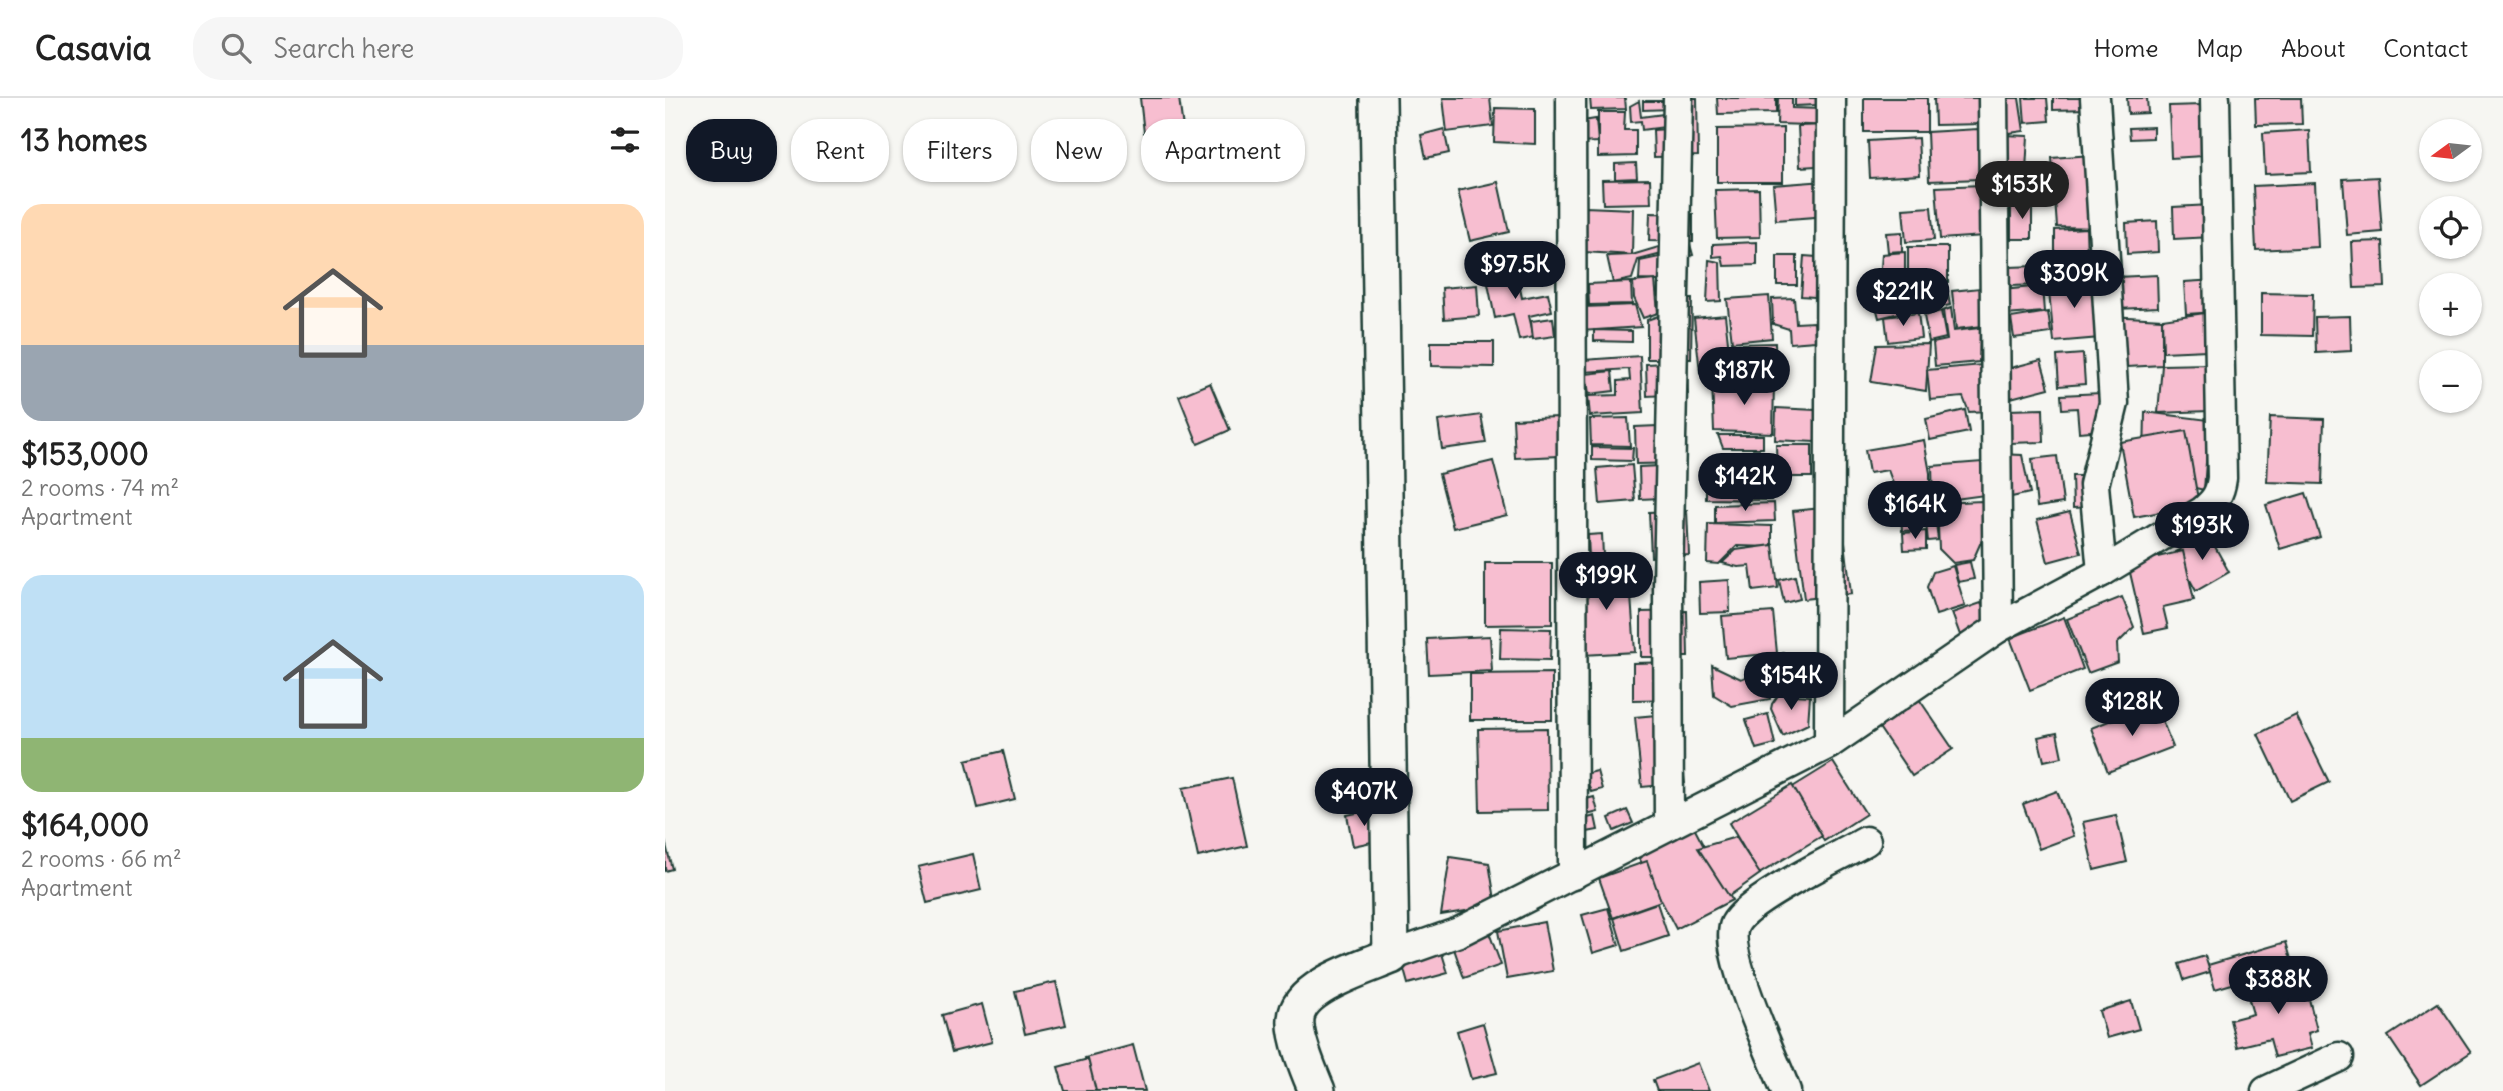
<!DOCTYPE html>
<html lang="en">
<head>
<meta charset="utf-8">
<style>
  body { margin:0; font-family:Delius,sans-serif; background:#f6f6f6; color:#222; height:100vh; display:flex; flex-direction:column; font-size:26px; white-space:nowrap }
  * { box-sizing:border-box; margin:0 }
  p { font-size:23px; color:#767676 }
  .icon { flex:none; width:38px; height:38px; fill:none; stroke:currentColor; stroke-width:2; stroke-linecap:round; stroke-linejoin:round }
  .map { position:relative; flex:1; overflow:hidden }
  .side { display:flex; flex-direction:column; background:#fff; width:665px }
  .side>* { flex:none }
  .banner { position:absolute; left:21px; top:21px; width:665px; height:63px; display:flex; gap:14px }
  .needle { width:46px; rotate:255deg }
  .tools { position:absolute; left:1754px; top:21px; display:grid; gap:14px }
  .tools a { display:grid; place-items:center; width:63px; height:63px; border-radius:50%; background:#fff; box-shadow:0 2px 5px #0004; font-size:35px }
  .price { position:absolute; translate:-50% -60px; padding:0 16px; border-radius:24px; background:#111827; color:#fff; font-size:23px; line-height:46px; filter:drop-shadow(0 2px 4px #0008) }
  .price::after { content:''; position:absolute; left:50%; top:42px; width:21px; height:16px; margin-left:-10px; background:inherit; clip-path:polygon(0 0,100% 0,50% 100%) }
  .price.selected { background:#222; color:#fff }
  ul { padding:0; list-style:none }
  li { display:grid; align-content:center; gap:14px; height:371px; padding:0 21px }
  li span { display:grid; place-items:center; height:217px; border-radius:21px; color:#555 }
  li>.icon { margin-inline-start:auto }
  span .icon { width:126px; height:126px; fill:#fffc; stroke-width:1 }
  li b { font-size:30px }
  h2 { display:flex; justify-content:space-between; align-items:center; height:84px; padding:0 21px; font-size:30px }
  .pill { padding:0 24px; border-radius:28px; background:#fff; box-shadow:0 2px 5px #0004; font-size:24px; line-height:63px }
  .pill.selected { background:#111827; color:#fff }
  header { display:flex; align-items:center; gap:42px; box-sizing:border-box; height:98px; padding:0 35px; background:#fff; border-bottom:2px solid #e0e0e0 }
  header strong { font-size:33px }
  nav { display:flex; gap:38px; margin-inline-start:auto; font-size:24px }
  .search { width:490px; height:63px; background:#f6f6f6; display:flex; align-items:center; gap:18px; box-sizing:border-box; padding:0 24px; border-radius:28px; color:#767676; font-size:26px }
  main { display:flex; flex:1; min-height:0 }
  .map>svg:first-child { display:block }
  .building { fill:#f7bed0; stroke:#1f3d34; stroke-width:2 }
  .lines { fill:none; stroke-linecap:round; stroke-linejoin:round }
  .minor-casing { stroke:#1f3d34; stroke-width:33 }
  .tertiary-casing { stroke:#1f3d34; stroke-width:40 }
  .minor { stroke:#f6f6f2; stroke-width:28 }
  .tertiary { stroke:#f6f6f2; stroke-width:35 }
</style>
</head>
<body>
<header>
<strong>Casavia</strong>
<div class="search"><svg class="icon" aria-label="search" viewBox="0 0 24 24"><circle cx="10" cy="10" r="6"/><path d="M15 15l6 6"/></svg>Search here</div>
<nav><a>Home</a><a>Map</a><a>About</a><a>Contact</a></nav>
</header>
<main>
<section class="side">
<h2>13 homes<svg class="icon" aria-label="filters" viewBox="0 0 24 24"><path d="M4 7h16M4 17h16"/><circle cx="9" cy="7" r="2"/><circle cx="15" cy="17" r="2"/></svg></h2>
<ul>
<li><span style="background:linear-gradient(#ffd9b3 65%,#9aa5b1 0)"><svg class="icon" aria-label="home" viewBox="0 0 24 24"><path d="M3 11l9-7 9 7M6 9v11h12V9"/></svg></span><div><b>$153,000</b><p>2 rooms · 74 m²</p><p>Apartment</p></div></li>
<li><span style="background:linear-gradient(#bfe0f5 75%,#8fb573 0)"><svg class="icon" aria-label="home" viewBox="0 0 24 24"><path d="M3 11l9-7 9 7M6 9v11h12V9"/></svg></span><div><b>$164,000</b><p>2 rooms · 66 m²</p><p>Apartment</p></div></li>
</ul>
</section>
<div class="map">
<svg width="1838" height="993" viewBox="0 0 1838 993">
  <rect width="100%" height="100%" fill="#f6f6f2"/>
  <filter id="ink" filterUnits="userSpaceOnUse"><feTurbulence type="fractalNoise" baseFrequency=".0143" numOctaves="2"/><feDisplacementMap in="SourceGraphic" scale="14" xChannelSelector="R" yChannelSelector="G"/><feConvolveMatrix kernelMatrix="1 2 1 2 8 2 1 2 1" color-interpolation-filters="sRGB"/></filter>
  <g filter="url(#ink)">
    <g class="building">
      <path d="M475 0H514L518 30 479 35Z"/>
      <path d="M778 0H825L828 28 782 34Z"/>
      <path d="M925 0H960L961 11 926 12Z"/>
      <path d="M1005 0H1032L1033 58 989 59 988 32 1002 31 1006 11 978 12V3H1005Z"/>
      <path d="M1052 0H1111V15L1053 16Z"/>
      <path d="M1113 0H1127V10L1157 11 1174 28 1112 26Z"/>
      <path d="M1130 0H1151V7L1130 8Z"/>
      <rect x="1199" y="0" width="63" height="34"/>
      <path d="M1269 0H1319V26L1270 27Z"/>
      <path d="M1332 0H1354L1359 33 1337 36Z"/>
      <path d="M1358 0H1382L1384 23 1360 25Z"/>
      <path d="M1388 0H1421L1422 11 1388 12Z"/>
      <path d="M1462 0H1482L1483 15 1463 16Z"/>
      <path d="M1590 0H1636L1637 26 1591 27Z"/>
      <path d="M974 3 976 19 999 16 1000 29 977 32 976 23 966 24 965 8Z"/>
      <path d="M1536 7 1538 58 1506 60 1504 8Z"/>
      <path d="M830 10 870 11V46L829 44Z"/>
      <path d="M933 14H960L959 32H971V58L933 59Z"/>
      <path d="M931 21 933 44 914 45 911 24Z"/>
      <path d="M1166 27 1168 67 1135 69 1133 28Z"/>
      <path d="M1488 29V40L1465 41 1464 30Z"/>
      <path d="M1118 30V84H1052V31Z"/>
      <path d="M779 31 784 55 761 60 756 37Z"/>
      <path d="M1313 31 1315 81 1264 83 1262 34Z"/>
      <path d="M1644 32 1646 74 1600 76 1598 35Z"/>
      <path d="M1337 37 1363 38 1361 72 1335 71Z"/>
      <path d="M1253 40 1255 77 1205 80 1203 43Z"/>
      <path d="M1440 56V130L1392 129 1387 60Z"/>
      <path d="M971 65 972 80 950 81V66Z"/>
      <path d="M1713 79 1717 134 1682 137 1678 81Z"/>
      <path d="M985 81 986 105 938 106 937 82Z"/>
      <path d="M1173 82 1176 117 1111 122 1108 87Z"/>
      <path d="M833 84 844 134 805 143 793 93Z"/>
      <path d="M1351 85 1353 102 1336 104 1335 87Z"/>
      <path d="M1650 85 1653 149 1591 152 1588 88Z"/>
      <path d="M1316 87 1319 138 1275 141 1271 89Z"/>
      <path d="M1094 91 1095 139 1052 140 1050 92Z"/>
      <path d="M1367 105V141H1346V106Z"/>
      <path d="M1546 107 1547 139 1509 141 1508 109Z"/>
      <path d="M920 109 968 111 967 157 919 154Z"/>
      <path d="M1266 109 1269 142 1241 144 1238 111Z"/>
      <path d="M985 115 1028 116V144L984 143Z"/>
      <path d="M1492 123 1493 154 1462 156 1461 125Z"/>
      <path d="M1421 130 1422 159 1390 160V132Z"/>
      <path d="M1237 134V153L1223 154 1221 135Z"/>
      <path d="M1718 143 1720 189 1689 190 1687 144Z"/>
      <path d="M1092 144V167L1059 168 1057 158 1048 159V146Z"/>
      <path d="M1007 145 1025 146 1028 157 1013 161 1009 153 973 162 967 181 948 185 942 158 967 157Z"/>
      <rect x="1243" y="149" width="40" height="35"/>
      <path d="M1240 154V184L1215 183 1217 156Z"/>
      <path d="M1008 156 1015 167H1025L1023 200 992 198 993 183 974 182 975 163Z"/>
      <rect x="1112" y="158" width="20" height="29"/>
      <path d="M1139 158 1165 160 1163 200 1136 198Z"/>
      <path d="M1044 162 1055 164 1056 203 1042 204Z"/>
      <path d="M1371 168 1372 187 1345 188 1344 169Z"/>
      <path d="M851 170 857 200 883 195 887 213 864 218 869 239 854 242 848 216 830 220 821 176Z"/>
      <path d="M1492 177 1493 209 1453 211 1452 179Z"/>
      <path d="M1430 180 1435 240 1389 244 1383 184Z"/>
      <path d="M990 182 993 215 978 220 969 200 968 184Z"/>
      <path d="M1551 182 1552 214 1521 216 1519 184Z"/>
      <path d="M966 184 967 206 924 207 923 186Z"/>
      <path d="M1281 186 1285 207 1271 210 1267 189Z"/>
      <path d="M812 187 814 218 779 221 777 190Z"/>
      <path d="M1377 188 1379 214 1340 217 1338 192Z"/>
      <path d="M1315 190 1318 228 1291 231 1287 193Z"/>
      <path d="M1247 192 1251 211 1214 220 1209 200Z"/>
      <path d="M1596 195 1648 196 1647 238 1596 237Z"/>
      <path d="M1104 198 1107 240 1067 244 1062 201Z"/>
      <path d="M1129 200 1131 225 1149 224 1150 243 1125 245 1124 231 1108 226 1107 201Z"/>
      <path d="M996 201H1027L1026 261H982V222L996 217Z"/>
      <path d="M970 207 976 229 916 233 918 209Z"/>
      <path d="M1286 210 1289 233 1315 230 1314 264 1270 268 1268 245 1282 242 1278 213Z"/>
      <path d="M1276 213 1281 240 1264 244 1259 218Z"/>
      <path d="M1383 214 1386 235 1349 240 1346 220Z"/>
      <path d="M1253 215 1256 240 1223 244 1220 219Z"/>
      <path d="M1540 215 1542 252 1498 254 1497 221Z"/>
      <path d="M1060 217 1066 271 1035 274 1029 220Z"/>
      <path d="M1445 218 1497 221V267L1445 270Z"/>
      <path d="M1685 218 1686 253 1651 255 1650 219Z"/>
      <path d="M888 220 890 238 868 241 866 223Z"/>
      <path d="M929 232 967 233V244L929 243Z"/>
      <path d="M766 244H829V269L766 268Z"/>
      <path d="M1110 245 1111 279H1075L1074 246Z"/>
      <path d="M1264 246 1261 293 1206 284 1212 247Z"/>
      <path d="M1418 256 1420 286 1394 288 1392 258Z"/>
      <path d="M975 258 978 315 925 318 923 298 953 297V283L965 282 964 271 919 274V262Z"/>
      <path d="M1376 262 1384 290 1342 301 1334 273Z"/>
      <path d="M1022 264 1023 296 982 298 981 266Z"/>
      <path d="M1544 266V313L1493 315 1497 267Z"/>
      <path d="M1317 267 1322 313 1304 314 1298 299 1265 302 1262 272Z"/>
      <path d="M947 273 949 293 924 296 921 276Z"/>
      <path d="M1109 283 1108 335 1049 333 1047 284Z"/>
      <path d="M545 285 565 332 533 346 514 298Z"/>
      <path d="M1436 295 1438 332 1414 334 1412 310 1397 311 1396 297Z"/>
      <path d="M1111 310 1151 312 1150 344 1110 342Z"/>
      <path d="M1378 311 1379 344 1344 345 1343 312Z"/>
      <path d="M1300 312 1304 334 1265 342 1261 321Z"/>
      <path d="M1480 314 1544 322 1539 392 1505 384 1501 364 1479 361Z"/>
      <path d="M816 317 821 345 777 351 773 323Z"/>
      <path d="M893 319 895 358 850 360 848 321Z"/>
      <path d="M1605 319 1659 321 1657 386 1602 384Z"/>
      <path d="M963 320 965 348 926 347 925 321Z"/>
      <path d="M1016 327 1017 365 971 366 970 329Z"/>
      <path d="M1521 333 1534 407 1469 419 1455 344Z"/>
      <path d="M1053 337H1098V350H1058Z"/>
      <path d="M1259 342 1265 375V404H1243L1242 387 1229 388 1223 372 1204 375 1200 352Z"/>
      <path d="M1111 347H1147V379H1112Z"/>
      <path d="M927 349 968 350 967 363 927 362Z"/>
      <path d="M1333 356 1357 357 1365 395 1342 400Z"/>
      <path d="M1392 358 1398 405 1372 409 1367 361Z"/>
      <path d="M828 363 842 417 788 430 774 376Z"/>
      <path d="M1317 364 1320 397 1268 404 1267 368Z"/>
      <path d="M967 367 970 403 935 406 932 370Z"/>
      <path d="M1017 367 1018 399 975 401 974 369Z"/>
      <path d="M1041 376 1107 377 1106 402 1041 401Z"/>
      <path d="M1407 378H1424L1426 409 1408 410Z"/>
      <path d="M1641 395 1655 439 1615 451 1601 407Z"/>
      <path d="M1317 403 1319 437 1308 462 1288 465 1274 451 1272 405Z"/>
      <path d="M1109 405 1110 423 1050 425V407Z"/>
      <path d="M1269 407 1273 442 1263 443 1259 408Z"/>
      <path d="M1176 408 1186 496 1139 501 1128 413Z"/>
      <path d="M1022 412 1024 457 986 459 984 414Z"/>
      <path d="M1236 413H1251L1252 432 1237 433Z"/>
      <path d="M1405 414 1416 455 1383 464 1372 422Z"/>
      <path d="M1043 426 1107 428V449L1072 448 1054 466 1042 465Z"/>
      <path d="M1261 433V451L1239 452 1238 435Z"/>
      <path d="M937 436 938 458 924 459 923 437Z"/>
      <path d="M1543 436 1564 474 1531 493 1510 454Z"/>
      <path d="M1108 447 1113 490 1088 493 1085 468 1073 469 1057 465 1071 452Z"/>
      <path d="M1518 453 1529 502 1498 509 1503 530 1479 535 1463 466Z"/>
      <path d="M1305 464 1309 481 1293 484 1289 467Z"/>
      <path d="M820 465H887V526L820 527Z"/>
      <path d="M1288 468 1300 508 1271 517 1262 489 1268 474Z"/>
      <path d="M964 470 970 554 918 557 913 473Z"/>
      <path d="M1130 478 1135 501 1119 505 1114 482Z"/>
      <path d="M1064 482 1065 514 1035 515 1034 484Z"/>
      <path d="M1457 499 1469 529 1452 546 1453 564 1423 575 1402 521Z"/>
      <path d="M1316 505 1325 527 1295 537 1287 515Z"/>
      <path d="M1022 513 1023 559H976V514Z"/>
      <path d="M1108 514 1112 555 1061 560 1057 518Z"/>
      <path d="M1399 519 1418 571 1365 592 1345 540Z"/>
      <path d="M836 530 886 531 885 562 835 561Z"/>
      <path d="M825 538 827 573 764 576 762 541Z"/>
      <path d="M1118 555H1128L1130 572 1120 573Z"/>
      <path d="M1013 564 1014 601 968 602V565Z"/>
      <path d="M1047 567 1076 581 1107 568 1105 601 1067 608 1049 597Z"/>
      <path d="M887 575V622H805V576Z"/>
      <path d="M1114 596 1145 598 1143 626 1118 638 1106 611 1107 606Z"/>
      <path d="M1254 601 1288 651 1247 678 1213 628Z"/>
      <path d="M1490 605 1508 649 1443 674 1426 630Z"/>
      <path d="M1013 615 1020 685 977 689 970 619Z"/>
      <path d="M1103 616 1110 646 1091 651 1081 622Z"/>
      <path d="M1631 617 1664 684 1625 703 1593 636Z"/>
      <path d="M882 630 883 712 815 713 813 631Z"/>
      <path d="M1392 635 1397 659 1379 663 1373 639Z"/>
      <path d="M338 653 350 701 313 710 301 662Z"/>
      <path d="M1168 664 1201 716 1159 743 1126 690Z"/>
      <path d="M932 673 937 691 926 694 920 676Z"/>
      <path d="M567 680 582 748 533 759 518 690Z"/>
      <path d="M1127 687 1157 738 1094 776 1064 725Z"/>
      <path d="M1392 693 1409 738 1374 751 1358 706Z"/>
      <path d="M929 699 933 714 914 719 910 704Z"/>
      <path d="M710 711 716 742 688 748 682 717Z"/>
      <path d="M962 712 968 725 949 733 944 720Z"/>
      <path d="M1451 717 1462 764 1429 772 1418 724Z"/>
      <path d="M930 718 933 732 922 734 919 721Z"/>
      <path d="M1026 724 1067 802 1011 831 971 754Z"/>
      <path d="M1071 739 1095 776 1064 798 1033 750Z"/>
      <path d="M0 743 7 771 0 773Z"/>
      <path d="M308 756 316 792 262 805 253 769Z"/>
      <path d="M785 759 824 765 831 808 776 817Z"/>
      <path d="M982 763 996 803 948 820 934 780Z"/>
      <path d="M992 805 1003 838 959 853 949 820Z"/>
      <path d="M943 810 954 847 928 855 917 817Z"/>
      <path d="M879 824 888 873 842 881 833 833Z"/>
      <path d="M822 829 836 867 799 880 786 842Z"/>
      <path d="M1621 844 1628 868 1550 891 1543 867Z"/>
      <path d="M775 849 783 875 743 886 736 861Z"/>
      <path d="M1540 858 1545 874 1519 882 1514 866Z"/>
      <path d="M1637 874 1652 932 1643 935 1647 950 1610 959 1605 941 1572 949 1565 922 1588 916 1580 888Z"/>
      <path d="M391 884 401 927 360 936 350 893Z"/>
      <path d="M1466 903 1474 931 1442 940 1434 913Z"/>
      <path d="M1773 905 1806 954 1756 987 1723 938Z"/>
      <path d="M317 906 327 944 287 954 277 917Z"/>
      <path d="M818 925 832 975 806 981 792 933Z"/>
      <path d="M468 947 480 993H429L420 960Z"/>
      <path d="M423 961 431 993H400L393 969Z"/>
      <path d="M1033 965 1044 993H992L988 982Z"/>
    </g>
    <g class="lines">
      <defs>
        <g id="minor">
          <path d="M906 0 908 777"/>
          <path d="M1328 0 1333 530"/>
          <path d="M1430 0 1449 305 1429 387 1437 474"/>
          <path d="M1164 646 1166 0"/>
          <path d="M1004 727 1003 487 1013 0"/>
          <path d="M726 858 794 834 1164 646 1333 530 1437 474 1538 413C1550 403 1555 396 1557 380L1550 0"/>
          <path d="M1121 993C1109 961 1057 853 1070 826 1083 801 1173 759 1201 743"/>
          <path d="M1601 993 1674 959"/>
        </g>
        <path id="tertiary" d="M652 993C645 976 629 939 631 921 633 888 700 869 726 858L713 0"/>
      </defs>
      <use href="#minor" class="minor-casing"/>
      <use href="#tertiary" class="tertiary-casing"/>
      <use href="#minor" class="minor"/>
      <use href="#tertiary" class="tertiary"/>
    </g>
  </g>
</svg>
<div class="tools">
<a><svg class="needle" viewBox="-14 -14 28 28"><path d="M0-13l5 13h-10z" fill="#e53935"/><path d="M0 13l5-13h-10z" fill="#767676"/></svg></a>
<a><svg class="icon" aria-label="locate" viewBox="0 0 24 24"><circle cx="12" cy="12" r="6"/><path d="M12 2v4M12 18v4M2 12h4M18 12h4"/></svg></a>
<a>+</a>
<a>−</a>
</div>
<b class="price selected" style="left:1357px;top:123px">$153K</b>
<b class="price" style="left:850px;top:203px">$97.5K</b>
<b class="price" style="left:1409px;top:212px">$309K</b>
<b class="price" style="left:1238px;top:230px">$221K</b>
<b class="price" style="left:1079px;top:309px">$187K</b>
<b class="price" style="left:1080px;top:415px">$142K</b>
<b class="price" style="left:1250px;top:443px">$164K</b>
<b class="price" style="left:1537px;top:464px">$193K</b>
<b class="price" style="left:941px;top:514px">$199K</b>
<b class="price" style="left:1126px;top:614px">$154K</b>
<b class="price" style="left:1467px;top:640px">$128K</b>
<b class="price" style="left:699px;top:730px">$407K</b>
<b class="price" style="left:1613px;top:918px">$388K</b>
<div class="banner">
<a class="pill selected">Buy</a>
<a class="pill">Rent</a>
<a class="pill">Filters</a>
<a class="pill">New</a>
<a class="pill">Apartment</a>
</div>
</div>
</main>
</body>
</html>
